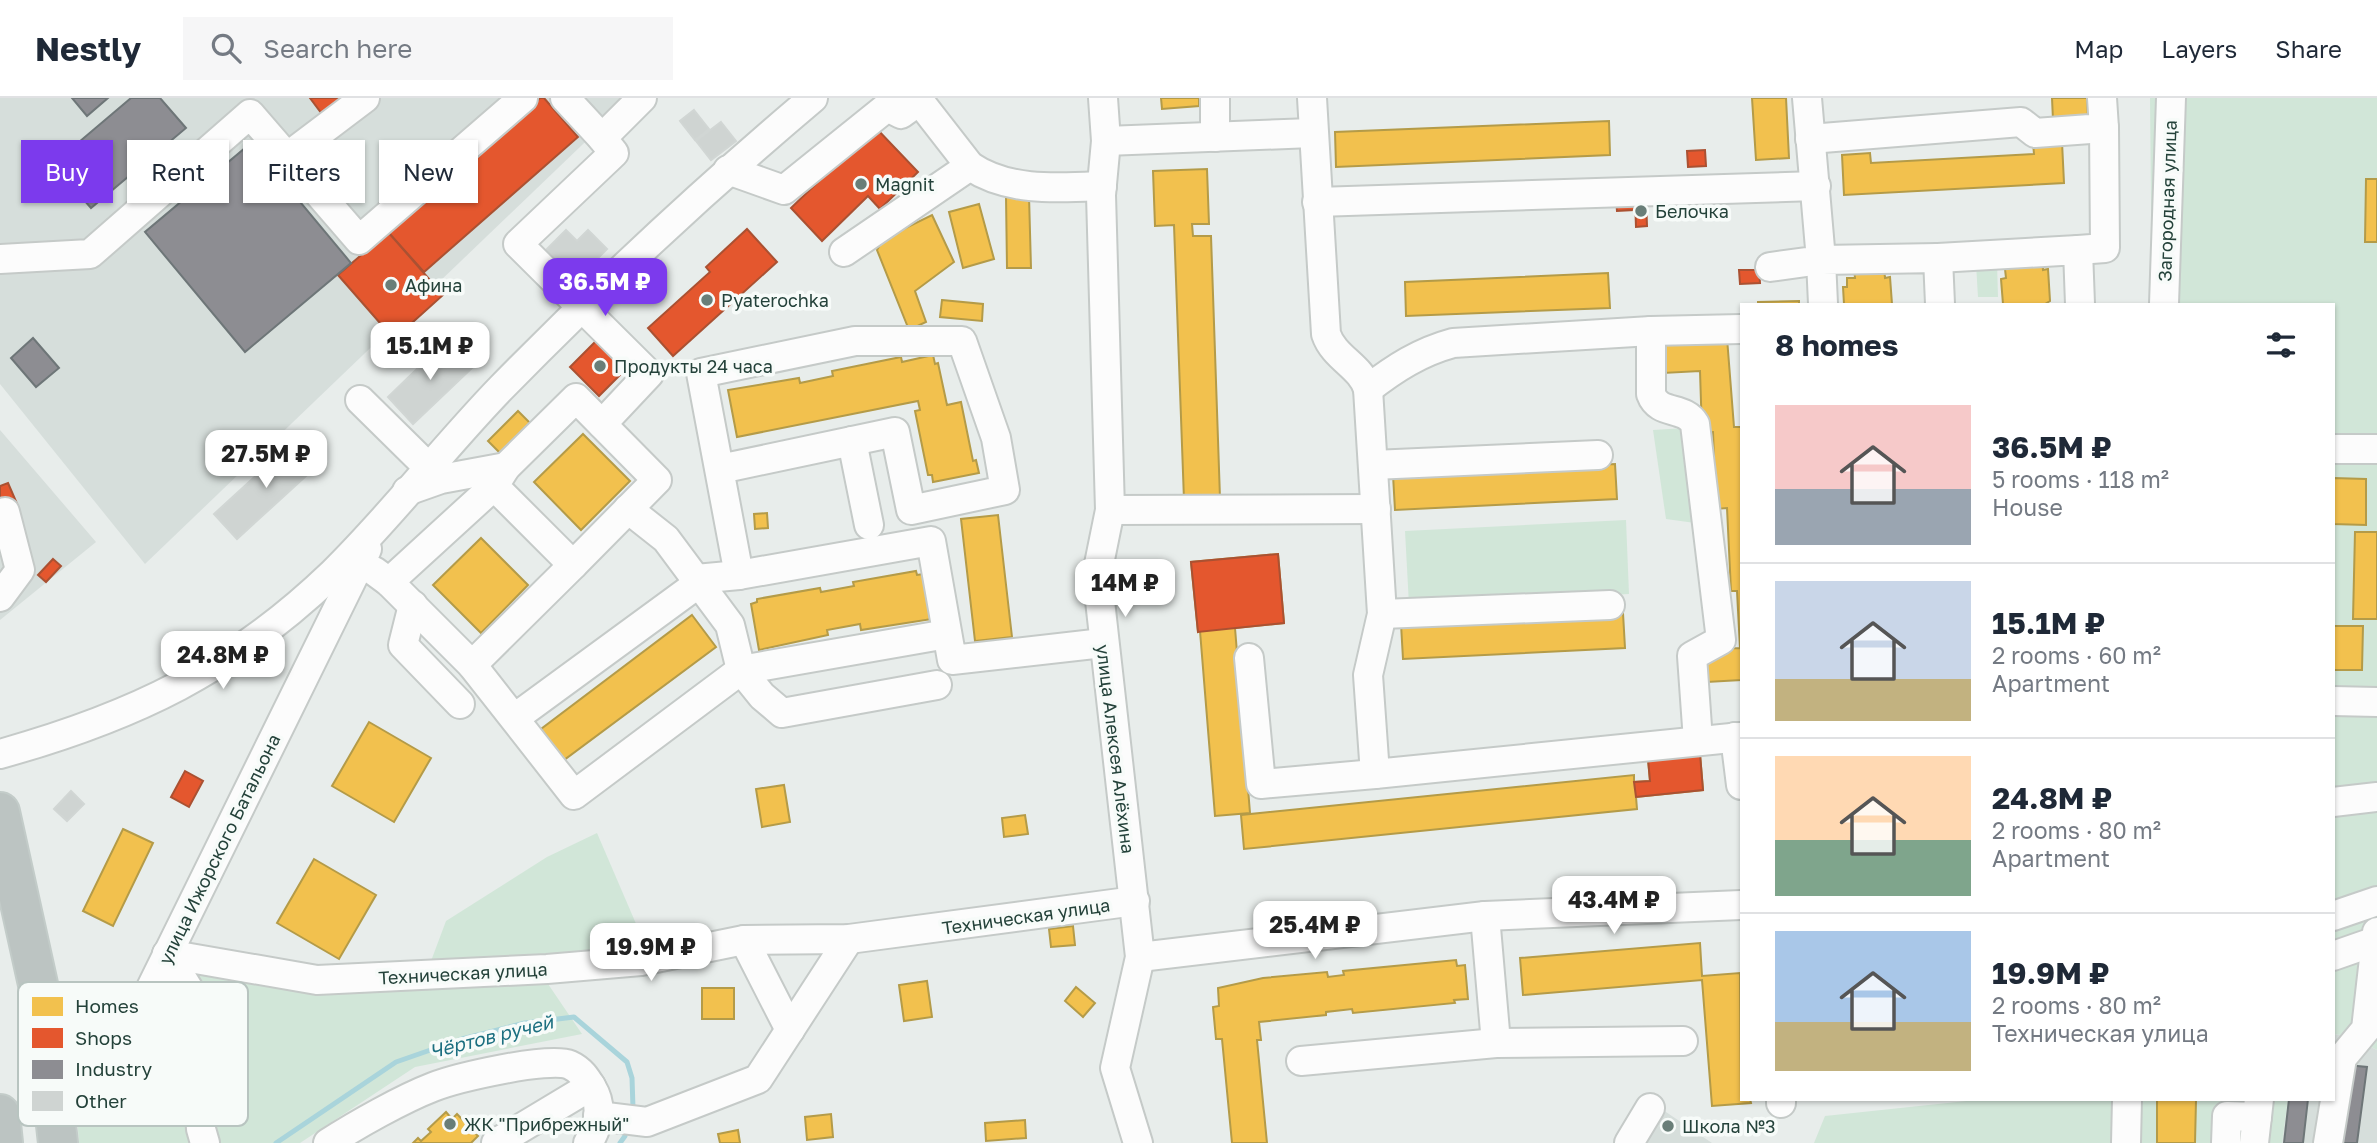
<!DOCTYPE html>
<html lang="en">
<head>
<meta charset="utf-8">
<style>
  body { margin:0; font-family:"Golos Text",sans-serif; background:#f6f6f7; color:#1f2937; height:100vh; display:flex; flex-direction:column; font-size:26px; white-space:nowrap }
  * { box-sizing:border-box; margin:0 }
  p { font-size:23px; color:#747a83 }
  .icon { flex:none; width:38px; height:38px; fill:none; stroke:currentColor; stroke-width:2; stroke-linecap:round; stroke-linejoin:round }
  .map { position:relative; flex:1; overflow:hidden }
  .panel { position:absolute; left:1740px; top:205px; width:595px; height:798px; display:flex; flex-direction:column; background:#fff; border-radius:0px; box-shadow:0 2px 5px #0004 }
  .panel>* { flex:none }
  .hud { position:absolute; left:21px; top:42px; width:665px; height:63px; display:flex; gap:14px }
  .price { position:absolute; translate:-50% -60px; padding:0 16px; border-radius:14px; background:#fff; color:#222; font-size:23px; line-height:46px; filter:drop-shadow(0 2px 4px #0008) }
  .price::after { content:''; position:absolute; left:50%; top:42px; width:21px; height:16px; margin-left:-10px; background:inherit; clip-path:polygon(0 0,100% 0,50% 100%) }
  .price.active { background:#7c3aed; color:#fff }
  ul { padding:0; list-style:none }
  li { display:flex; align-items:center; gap:21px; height:175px; padding:0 35px }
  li+li { border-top:2px solid #e0e1e3 }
  li span { display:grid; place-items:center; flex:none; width:196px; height:140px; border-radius:0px; color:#555 }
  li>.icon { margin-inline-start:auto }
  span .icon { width:84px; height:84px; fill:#fffc; stroke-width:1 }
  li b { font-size:30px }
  h2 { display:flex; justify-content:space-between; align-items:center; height:84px; padding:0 35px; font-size:30px }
  .pill { padding:0 24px; border-radius:0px; background:#fff; box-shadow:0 2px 5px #0004; font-size:24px; line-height:63px }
  .pill.active { background:#7c3aed; color:#fff }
  header { display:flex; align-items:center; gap:42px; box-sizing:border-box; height:98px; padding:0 35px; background:#fff; border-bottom:2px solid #e0e1e3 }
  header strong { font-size:33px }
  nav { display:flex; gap:38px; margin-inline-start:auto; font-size:24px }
  .search { width:490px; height:63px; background:#f6f6f7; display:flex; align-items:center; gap:18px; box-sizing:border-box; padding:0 24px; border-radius:0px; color:#747a83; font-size:26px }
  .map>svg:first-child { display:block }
  .built { fill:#d6dedb }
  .green { fill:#d1e6d8 }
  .homes { fill:#f2c14e; stroke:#b49b48; stroke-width:2 }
  .shops { fill:#e4572e; stroke:#aa5132; stroke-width:2 }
  .industry { fill:#8d8d92; stroke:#6e7678; stroke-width:2 }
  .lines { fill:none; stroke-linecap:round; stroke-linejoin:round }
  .stream { stroke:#a9d4db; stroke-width:5 }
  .building { fill:#cfd4d2; stroke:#d1d6d4; stroke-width:2 }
  .minor-casing { stroke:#c5cac8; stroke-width:32 }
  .highway-casing { stroke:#c3ccc9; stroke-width:42 }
  .minor { stroke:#fcfcfc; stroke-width:28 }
  .highway { stroke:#bcc4c2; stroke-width:38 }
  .poi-dot { fill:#697e78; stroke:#f7fbf9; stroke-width:2.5 }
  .labels { text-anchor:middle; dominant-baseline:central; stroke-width:7; stroke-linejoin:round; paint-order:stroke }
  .poi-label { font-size:18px; fill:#24423a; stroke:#f7fbf9; text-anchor:start }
  .street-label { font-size:18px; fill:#24423a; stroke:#f7fbf9 }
  .water-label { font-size:19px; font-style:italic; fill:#1c6f80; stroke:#f7fbf9 }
  .key { fill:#f7fbf9; stroke:#b8c4c0; stroke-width:2 }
  .key-label { font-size:19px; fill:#24423a }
</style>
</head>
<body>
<header>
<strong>Nestly</strong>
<div class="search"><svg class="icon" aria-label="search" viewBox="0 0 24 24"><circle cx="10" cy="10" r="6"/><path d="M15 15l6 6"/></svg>Search here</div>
<nav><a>Map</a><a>Layers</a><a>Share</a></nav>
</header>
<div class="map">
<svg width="2377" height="1045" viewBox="0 0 2377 1045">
  <rect width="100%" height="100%" fill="#e8edeb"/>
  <g class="built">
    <path d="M0 0H631L145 466 0 286Z"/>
    <path d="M0 332 96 444 0 522Z"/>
    <path d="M2333 936 2348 938 2377 952V1045H2282L2288 1001H2333Z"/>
    <path d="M1660 1010 1712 1045H1640Z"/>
  </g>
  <g class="green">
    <path d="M2150 0H2377V952L2349 938 2333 936V206H2152Z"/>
    <path d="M1997 164 1998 199H1978L1976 166Z"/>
    <path d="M1685 330 1695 425 1666 421 1653 332Z"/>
    <path d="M1626 422 1629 496 1409 507 1405 433Z"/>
    <path d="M597 735 646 849 428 871 446 823 547 759Z"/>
    <path d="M189 865 546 883 582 936 415 969 300 1045H79L75 993 152 923Z"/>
    <path d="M1985 1001H2288L2282 1045H1814L1825 1018Z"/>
  </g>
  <g class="homes">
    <path d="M1161 0H1199V8L1162 11Z"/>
    <path d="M1752 0H1786L1789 60 1756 62Z"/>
    <path d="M2052 0H2087L2088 20 2053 22Z"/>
    <path d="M1609 23 1610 57 1336 69 1335 34Z"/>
    <path d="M2062 44 2064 85 1844 97 1842 57 1870 55 1871 65 2034 56 2033 45Z"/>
    <path d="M1207 71 1209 126H1192L1193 138H1211L1220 400 1184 402 1174 127 1155 128 1153 73Z"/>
    <path d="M2366 81H2377V144H2365Z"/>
    <path d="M1006 98H1029L1031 170H1007Z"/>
    <path d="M979 106 994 161 963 170 949 114Z"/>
    <path d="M932 117 954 164 915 193 926 224 909 232 877 152 883 141Z"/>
    <path d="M2042 160 2043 172 2048 171 2050 203 2045 206H2003L2001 181 2006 180 2005 171 2012 170V161Z"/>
    <path d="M1884 169 1885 180 1890 179 1892 206H1844L1843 189H1847V180H1855L1854 171Z"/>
    <path d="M1608 175 1610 210 1406 218 1405 184Z"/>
    <path d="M942 202 983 206 982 223 940 219Z"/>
    <path d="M1799 203V206H1758V204Z"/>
    <path d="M1727 240 1734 329H1741V582L1707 584 1705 551 1740 550 1737 493H1731L1727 410 1716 411 1713 334 1702 335 1700 273 1663 275 1662 243Z"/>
    <path d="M933 257 935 266 938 265 947 307 961 304 973 363 976 362 979 375 933 384 932 377H928L915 313 920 312 918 303 737 339 728 292 799 280 800 285 833 278 832 273 901 259 902 264Z"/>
    <path d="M518 313 530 325 500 355 488 343Z"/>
    <path d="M583 336 630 383 581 432 534 384Z"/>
    <path d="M1615 366 1617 401 1395 412 1393 377Z"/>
    <path d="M2333 380 2366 381V427L2333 426Z"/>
    <path d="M767 415 768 430 755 431 754 416Z"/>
    <path d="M998 417 1012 539 975 543 961 421Z"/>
    <path d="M2355 434H2377V521H2353Z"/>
    <path d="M481 440 528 487 481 535 433 487Z"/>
    <path d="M1278 456 1284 525 1235 530 1250 715 1215 718 1200 533 1198 534 1191 464Z"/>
    <path d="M916 473 917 477 924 476 932 521 861 532 860 526 827 532 828 537 759 552 751 506 757 504V501L820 490 821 494 854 488 853 484Z"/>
    <path d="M1623 515 1625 550 1403 561 1401 526Z"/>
    <path d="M692 517 716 549 564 662 541 631Z"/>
    <path d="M2333 528H2363L2362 572H2333Z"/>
    <path d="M369 624 431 660 394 724 332 688Z"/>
    <path d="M1700 656 1703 692 1636 699 1637 711 1244 751 1241 717 1634 677V684L1650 683 1648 661Z"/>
    <path d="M784 687 790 724 762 729 756 691Z"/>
    <path d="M1025 717 1028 736 1004 739 1002 720Z"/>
    <path d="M123 731 153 745 113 828 83 813Z"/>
    <path d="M314 761 376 797 339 861 277 825Z"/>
    <path d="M1073 828 1075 847 1051 849 1049 831Z"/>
    <path d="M1700 845 1702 878 1740 875 1741 1001H1750L1751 1005 1712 1008 1702 882 1523 897 1520 860Z"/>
    <path d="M1456 862 1457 868 1465 867 1468 901 1454 902 1455 905 1353 915 1352 911 1326 914V917L1259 924 1261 942H1257L1267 1045H1232L1222 941H1216L1213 909 1219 908 1218 890 1263 880 1327 874 1328 879 1344 877 1343 873Z"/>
    <path d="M927 883 932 919 904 923 899 887Z"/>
    <path d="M1076 889 1095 905 1083 919 1065 903Z"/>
    <rect x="702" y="890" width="32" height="31"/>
    <path d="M2157 1002H2196L2195 1045H2157Z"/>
    <path d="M446 1014 452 1021 457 1016 478 1038 471 1045H413L418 1040 421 1043 431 1034 428 1031Z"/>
    <path d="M831 1016 833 1039 807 1042 805 1019Z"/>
    <path d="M1025 1022 1026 1040 986 1043 985 1025Z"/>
    <path d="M738 1032 740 1045H720L718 1036Z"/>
  </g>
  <g class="shops">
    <path d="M310 0H343L322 16Z"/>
    <path d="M540 0H544L578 39 424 174 388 134Z"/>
    <path d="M875 29 918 74 880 111 868 98 822 143 791 110Z"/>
    <path d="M1705 52 1706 68 1688 69 1687 53Z"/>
    <path d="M1646 100 1647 128 1636 129 1635 101Z"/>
    <path d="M1633 101 1634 112 1617 113 1616 102Z"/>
    <path d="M747 131 777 164 673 258 648 230 710 174 706 169Z"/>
    <path d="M388 134 443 197 394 241 338 177Z"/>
    <path d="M1739 172H1759L1760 185 1740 186Z"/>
    <path d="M601 238 630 267 599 298 570 269Z"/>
    <path d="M8 385 18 408 0 416V388Z"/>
    <path d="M1278 456 1284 525 1198 534 1191 464Z"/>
    <path d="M53 461 61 468 46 484 38 477Z"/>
    <path d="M1700 656 1703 692 1636 699 1634 684 1650 683 1648 661Z"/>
    <path d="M185 673 203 683 189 709 171 699Z"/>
  </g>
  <g class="industry">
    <path d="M72 0H108L87 18Z"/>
    <path d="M131 0H160L186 30 91 110 53 66Z"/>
    <path d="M251 45 351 165 245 254 145 134Z"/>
    <path d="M33 240 59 270 36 289 11 260Z"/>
    <path d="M2347 967 2367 969 2357 1045H2337Z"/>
    <path d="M2289 1001H2308L2303 1045H2284Z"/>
  </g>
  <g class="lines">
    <g class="stream">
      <path d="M276 1045 396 964 462 941 525 925 574 919 627 964 632 980 633 1010"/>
      <path d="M620 1045 625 1038"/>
    </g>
  </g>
  <g class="building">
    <path d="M694 12 709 31 695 42 680 23Z"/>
    <path d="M721 24 736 43 711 62 696 43Z"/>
    <path d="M566 132 577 143 588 132 607 151 573 185 543 155Z"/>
    <path d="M447 242 473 269 413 326 388 299Z"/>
    <path d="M294 343 317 368 237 441 214 416Z"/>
    <path d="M71 693 84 706 67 723 54 711Z"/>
  </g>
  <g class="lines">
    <defs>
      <g id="minor">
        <path d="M565 0 602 40"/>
        <path d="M917 0 970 68C1008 94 1058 90 1102 88"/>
        <path d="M1103 0 1106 43 1101 97 1110 412 1097 476 1140 859 1115 970 1138 1045"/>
        <path d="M1312 0 1326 236C1334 260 1361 268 1368 291L1382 516 1368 577 1375 676 1741 639"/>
        <path d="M1215 39V0"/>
        <path d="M1810 41 2021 24 2035 35 2104 30 2102 0"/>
        <path d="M1106 43 1312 35"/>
        <path d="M287 59 365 0"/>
        <path d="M728 72 784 92 887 9 901 16 919 3"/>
        <path d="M1317 104 1816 88"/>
        <path d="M2078 152 2105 150 2104 30"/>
        <path d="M844 154 970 68"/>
        <path d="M1938 160 2078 152 2080 206"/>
        <path d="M0 161 90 156 250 16 359 142 523 0"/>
        <path d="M1770 169 1821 162 1807 0"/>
        <path d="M1823 206 1821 162 1938 160 1940 206"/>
        <path d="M2164 206 2171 0"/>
        <path d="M1368 291C1395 270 1420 254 1453 245L1651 233"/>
        <path d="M360 302 428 369"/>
        <path d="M602 326 649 276 518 146 614 55 602 40 642 0"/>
        <path d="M852 343 869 427"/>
        <path d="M2333 351H2377"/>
        <path d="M1373 367 1598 357"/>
        <path d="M720 371 895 334 911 412 1005 392 996 340 962 243H855L701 275 739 477"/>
        <path d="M407 393 441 381 506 369"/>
        <path d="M628 411 666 441 730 527 741 572 762 598 782 615 937 587"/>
        <path d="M1110 412 1376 411"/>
        <path d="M374 473 389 484 472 567 573 467"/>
        <path d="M696 481 739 477 931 443 952 562 1103 545"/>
        <path d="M389 484 494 388 506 369 576 300 657 382 573 467 494 388"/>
        <path d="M0 499 20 472 5 414"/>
        <path d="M413 507 403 547 460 606"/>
        <path d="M1382 516 1610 507"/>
        <path d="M1249 560 1261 686 1375 676"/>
        <path d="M472 567 574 697 741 572 947 536"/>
        <path d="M2333 603 2377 604"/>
        <path d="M516 619 699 485"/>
        <path d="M1735 639 1741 687"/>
        <path d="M1698 643 1692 558 1721 542 1695 326C1684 307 1659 318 1651 296V233L1741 231"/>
        <path d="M0 656C133 619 232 572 333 475 392 417 443 350 501 290 601 188 704 92 813 0"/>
        <path d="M2333 704 2377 699"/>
        <path d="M1485 818 1496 945"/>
        <path d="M2333 818 2377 803"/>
        <path d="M744 842 790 932"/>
        <path d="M167 856 317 882 547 871 641 863 744 842 849 841 1135 803"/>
        <path d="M167 856 193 898 201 1031 205 1045"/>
        <path d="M2333 858 2376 843"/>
        <path d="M1140 859 1485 818 1741 807"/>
        <path d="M49 955C88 945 121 936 145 902L367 451"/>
        <path d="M1301 963 1496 945 1683 943"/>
        <path d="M1781 1001V1005"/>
        <path d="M598 1018 647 1024 758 981 849 841"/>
        <path d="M328 1045C356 1027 402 1001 433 989 456 980 549 958 570 967 581 972 586 980 592 990 603 1008 599 1028 588 1045"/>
        <path d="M496 1045 591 988"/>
        <path d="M1629 1045 1650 1010"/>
        <path d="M2126 1045 2127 1001"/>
        <path d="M2226 1045 2227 1018 2257 1019"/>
        <path d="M2254 1045 2259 1001"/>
        <path d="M2328 1045 2342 960 2366 931 2377 834"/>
      </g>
      <g id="highway">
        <path d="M0 714 43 909 58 1045"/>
        <path d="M0 1016 3 1045"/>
      </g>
    </defs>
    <use href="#minor" class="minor-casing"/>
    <use href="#highway" class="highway-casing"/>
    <use href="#minor" class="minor"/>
    <use href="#highway" class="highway"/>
  </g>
  <g class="poi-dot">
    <circle cx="861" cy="86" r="7"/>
    <circle cx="1641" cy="113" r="7"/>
    <circle cx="391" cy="187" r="7"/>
    <circle cx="707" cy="202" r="7"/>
    <circle cx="600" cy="268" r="7"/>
    <circle cx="450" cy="1026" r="7"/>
    <circle cx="1668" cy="1028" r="7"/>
  </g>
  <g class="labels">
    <g class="poi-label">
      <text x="875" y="86">Magnit</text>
      <text x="1655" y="113">Белочка</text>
      <text x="405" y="187">Афина</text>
      <text x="721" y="202">Pyaterochka</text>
      <text x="614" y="268">Продукты 24 часа</text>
      <text x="464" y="1026">ЖК "Прибрежный"</text>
      <text x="1682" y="1028">Школа №3</text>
    </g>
    <g class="street-label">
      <text transform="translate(2167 103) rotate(-88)">Загородная улица</text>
      <text transform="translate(1116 651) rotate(83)">улица Алексея Алёхина</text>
      <text transform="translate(219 751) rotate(-64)">улица Ижорского Батальона</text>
      <text transform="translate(1026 818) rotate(-8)">Техническая улица</text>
      <text transform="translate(463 875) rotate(-3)">Техническая улица</text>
    </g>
    <g class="water-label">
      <text transform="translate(491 938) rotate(-14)">Чёртов ручей</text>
    </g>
  </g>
  <rect x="18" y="884" width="230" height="144" rx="10" class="key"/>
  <rect x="32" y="899" width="31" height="19" fill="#f2c14e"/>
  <rect x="32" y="930" width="31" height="20" fill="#e4572e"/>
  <rect x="32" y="962" width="31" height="19" fill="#8d8d92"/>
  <rect x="32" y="993" width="31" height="20" fill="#cfd4d2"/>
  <g class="key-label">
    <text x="75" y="915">Homes</text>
    <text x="75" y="947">Shops</text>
    <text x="75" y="978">Industry</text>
    <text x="75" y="1010">Other</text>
  </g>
</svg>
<b class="price active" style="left:605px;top:220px">36.5M ₽</b>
<b class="price" style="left:430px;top:284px">15.1M ₽</b>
<b class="price" style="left:266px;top:392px">27.5M ₽</b>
<b class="price" style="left:1125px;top:521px">14M ₽</b>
<b class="price" style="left:223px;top:593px">24.8M ₽</b>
<b class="price" style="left:1614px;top:838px">43.4M ₽</b>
<b class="price" style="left:1315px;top:863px">25.4M ₽</b>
<b class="price" style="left:651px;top:885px">19.9M ₽</b>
<div class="hud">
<a class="pill active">Buy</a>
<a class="pill">Rent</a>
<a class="pill">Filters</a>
<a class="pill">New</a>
</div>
<section class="panel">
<h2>8 homes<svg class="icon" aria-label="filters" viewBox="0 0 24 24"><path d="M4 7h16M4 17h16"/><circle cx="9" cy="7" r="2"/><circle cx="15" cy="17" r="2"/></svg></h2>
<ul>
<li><span style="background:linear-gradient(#f6c9c9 60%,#9aa5b1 0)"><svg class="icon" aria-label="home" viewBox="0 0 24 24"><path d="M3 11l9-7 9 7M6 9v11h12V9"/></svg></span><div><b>36.5M ₽</b><p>5 rooms · 118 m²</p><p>House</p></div></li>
<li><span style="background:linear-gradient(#c9d6e8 70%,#c2b280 0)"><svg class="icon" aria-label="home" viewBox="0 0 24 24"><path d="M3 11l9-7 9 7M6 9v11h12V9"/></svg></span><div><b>15.1M ₽</b><p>2 rooms · 60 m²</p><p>Apartment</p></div></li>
<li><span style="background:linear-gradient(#ffd9b3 60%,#7fa58c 0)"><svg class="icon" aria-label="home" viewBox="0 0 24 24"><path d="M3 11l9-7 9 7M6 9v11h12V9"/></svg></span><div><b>24.8M ₽</b><p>2 rooms · 80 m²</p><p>Apartment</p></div></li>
<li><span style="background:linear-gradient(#a9c7e8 65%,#c2b280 0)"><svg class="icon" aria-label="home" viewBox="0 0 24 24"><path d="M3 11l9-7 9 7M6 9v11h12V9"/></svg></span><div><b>19.9M ₽</b><p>2 rooms · 80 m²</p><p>Техническая улица</p></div></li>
</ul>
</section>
</div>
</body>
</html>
